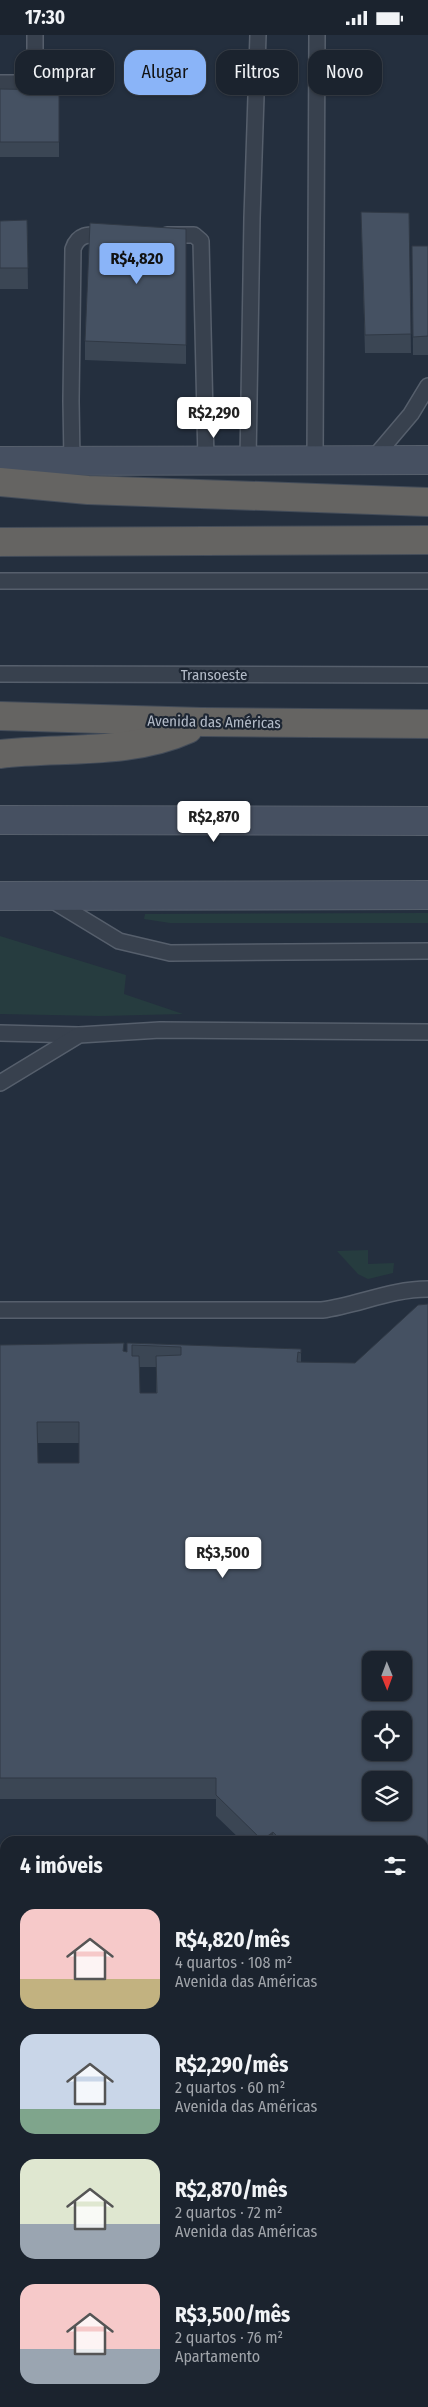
<!DOCTYPE html>
<html lang="pt">
<head>
<meta charset="utf-8">
<style>
  body { margin:0; font-family:"Fira Sans Condensed",sans-serif; background:#242b36; color:#f1f3f6; height:100vh; display:flex; flex-direction:column; font-size:19px; white-space:nowrap }
  * { box-sizing:border-box; margin:0 }
  p { font-size:16px; color:#a0a4aa }
  .icon { flex:none; width:28px; height:28px; fill:none; stroke:currentColor; stroke-width:2; stroke-linecap:round; stroke-linejoin:round }
  .map { position:relative; flex:1; overflow:hidden }
  .drawer { position:absolute; left:0px; top:1801px; width:429px; height:571px; display:flex; flex-direction:column; background:#1b232e; border-radius:15px 15px 0 0; box-shadow:0 1px 4px #0004,0 0 0 1px #39404a }
  .drawer>* { flex:none }
  .hud { position:absolute; left:15px; top:15px; width:399px; height:45px; display:flex; gap:10px }
  .needle { width:32px; rotate:179deg }
  .buttons { position:absolute; left:362px; top:1616px; display:grid; gap:10px }
  .buttons a { display:grid; place-items:center; width:50px; height:50px; border-radius:10px; background:#1b232e; box-shadow:0 1px 4px #0004,0 0 0 1px #39404a; font-size:25px }
  .price { position:absolute; translate:-50% -42px; padding:0 11px; border-radius:5px; background:#fff; color:#222; font-size:16px; line-height:32px; filter:drop-shadow(0 1px 2px #0008) }
  .price::after { content:''; position:absolute; left:50%; top:30px; width:15px; height:11px; margin-left:-8px; background:inherit; clip-path:polygon(0 0,100% 0,50% 100%) }
  .price.current { background:#8ab4f8; color:#111 }
  ul { padding:0; list-style:none }
  li { display:flex; align-items:center; gap:15px; height:125px; padding:0 20px }
  li span { display:grid; place-items:center; flex:none; width:140px; height:100px; border-radius:15px; color:#555 }
  li>.icon { margin-inline-start:auto }
  span .icon { width:60px; height:60px; fill:#fffc; stroke-width:1 }
  li b { font-size:21px }
  h2 { display:flex; justify-content:space-between; align-items:center; height:60px; padding:0 20px; font-size:21px }
  .chip { padding:0 18px; border-radius:15px; background:#1b232e; box-shadow:0 1px 4px #0004,0 0 0 1px #39404a; font-size:18px; line-height:45px }
  .chip.current { background:#8ab4f8; color:#111 }
  .status { display:flex; justify-content:space-between; align-items:center; height:35px; padding:0 25px; background:#1b232e; direction:ltr }
  .status svg { height:14px; fill:currentColor }
  .map>svg:first-child { display:block }
  .green { fill:#263c3f }
  .lines { fill:none; stroke-linecap:round; stroke-linejoin:round }
  .service-casing { stroke:#565f6c; stroke-width:18 }
  .secondary-casing { stroke:#565f6c; stroke-width:30 }
  .trunk-casing { stroke:#434c59; stroke-width:30 }
  .service { stroke:#38414e; stroke-width:15 }
  .secondary { stroke:#465061; stroke-width:28 }
  .trunk { stroke:#656462; stroke-width:28 }
  .wall { fill:#3b4654; fill-rule:evenodd }
  .shaded-wall { fill:#303945 }
  .building { fill:#455162; stroke:#303945; fill-rule:evenodd }
  .labels { text-anchor:middle; dominant-baseline:central; stroke-width:4.5; stroke-linejoin:round; paint-order:stroke }
  .street-label { font-size:15px; fill:#b4bcc9; stroke:#1d2633 }
</style>
</head>
<body>
<div class="status"><b>17:30</b><svg viewBox="0 0 49 12"><path d="M0 12V9h3v3zM5 12V6h3v6zM10 12V3h3v9zM15 12V0h3v12zM26 1h20v11H26zM47 4h2v5h-2z"/></svg></div>
<div class="map">
<svg width="428" height="2372" viewBox="0 0 428 2372">
  <rect width="100%" height="100%" fill="#242f3e"/>
  <g class="green">
    <path d="M428 878V888H170L144 884 145 879Z"/>
    <path d="M0 901 126 940 124 959 183 979 101 981 0 979Z"/>
    <path d="M368 1215V1229L394 1228 393 1238 368 1244 358 1239 337 1216Z"/>
  </g>
  <g class="lines">
    <defs>
      <g id="service">
        <path d="M0 48H35V0"/>
        <path d="M167 200H194L201 206 206 425"/>
        <path d="M248 425 252 183 258 0"/>
        <path d="M315 425 317 0"/>
        <path d="M372 425 411 379 428 351"/>
        <path d="M72 426 71 366 73 214C79 196 93 200 109 200"/>
        <path d="M0 546H428"/>
        <path d="M0 639 428 640"/>
        <path d="M50 864 119 906 170 918 428 916"/>
        <path d="M0 998 79 1000"/>
        <path d="M0 1048 79 1000 160 995 428 997"/>
        <path d="M0 1275H322C358 1270 391 1254 428 1254"/>
        <path d="M0 1846 5 1848"/>
        <path d="M0 2224 5 2228"/>
        <path d="M424 2259 428 2263"/>
        <path d="M83 2368 84 2372"/>
        <path d="M297 2368V2372"/>
        <path d="M315 2368 323 2372"/>
        <path d="M205 2372 211 2368"/>
        <path d="M398 2372V2368"/>
      </g>
      <g id="secondary">
        <path d="M0 426 428 425"/>
        <path d="M0 785 428 786"/>
        <path d="M0 861 428 860"/>
      </g>
      <g id="trunk">
        <path d="M0 447 88 455 428 467"/>
        <path d="M0 507 428 505"/>
        <path d="M0 681 202 687 428 689"/>
        <path d="M0 719C62 712 131 720 188 694"/>
      </g>
    </defs>
    <use href="#service" class="service-casing"/>
    <use href="#secondary" class="secondary-casing"/>
    <use href="#trunk" class="trunk-casing"/>
    <use href="#service" class="service"/>
    <use href="#secondary" class="secondary"/>
    <use href="#trunk" class="trunk"/>
  </g>
  <g class="wall">
    <path d="M0 54 59 55V122H0Z"/>
    <path d="M361 177 409 178 411 318H365Z"/>
    <path d="M27 185 28 254H0V186Z"/>
    <path d="M186 194V329L85 325V306Z"/>
    <path d="M412 211H428V320H413Z"/>
    <path d="M127 1308 301 1314V1327L424 1806H242L216 1781V1764H0V1310L127 1317ZM139 1332H156V1358H140ZM37 1408H79V1428H38Z"/>
    <path d="M428 2158V2206L424 2202V2162Z"/>
  </g>
  <g class="shaded-wall">
    <path d="M273 1797V1806H262V1805Z"/>
    <path d="M428 2095V2116L424 2121V2100Z"/>
  </g>
  <g class="building">
    <path d="M0 54 59 55V107H0Z"/>
    <path d="M361 177 409 178 411 299 365 300Z"/>
    <path d="M27 185 28 233H0V186Z"/>
    <path d="M90 188 186 194V310L85 306Z"/>
    <path d="M412 211H428V301L413 302Z"/>
    <path d="M428 1269V2095L424 2100V1806H282L273 1797 262 1805 216 1760V1743H0V1310L124 1308 123 1316 127 1317V1308L301 1314V1318L298 1317 297 1327 355 1328 418 1270ZM132 1310 181 1312V1320L156 1321 157 1358H140L139 1321H132ZM37 1387H79V1428H38ZM371 1625H404V1658H371ZM371 1685H404V1718H371ZM371 1745H404V1778H371Z"/>
    <path d="M428 2158V2185L424 2181V2162Z"/>
  </g>
  <g class="labels">
    <g class="street-label">
      <text x="214" y="640">Transoeste</text>
      <text transform="translate(214 687) rotate(1)">Avenida das Américas</text>
    </g>
  </g>
</svg>
<div class="buttons">
<a><svg class="needle" viewBox="-14 -14 28 28"><path d="M0-13l5 13h-10z" fill="#e53935"/><path d="M0 13l5-13h-10z" fill="#a0a4aa"/></svg></a>
<a><svg class="icon" aria-label="locate" viewBox="0 0 24 24"><circle cx="12" cy="12" r="6"/><path d="M12 2v4M12 18v4M2 12h4M18 12h4"/></svg></a>
<a><svg class="icon" aria-label="layers" viewBox="0 0 24 24"><path d="M12 4l9 5-9 5-9-5zM3 14l9 5 9-5"/></svg></a>
</div>
<b class="price current" style="left:137px;top:250px">R$4,820</b>
<b class="price" style="left:214px;top:404px">R$2,290</b>
<b class="price" style="left:214px;top:808px">R$2,870</b>
<b class="price" style="left:223px;top:1544px">R$3,500</b>
<div class="hud">
<a class="chip">Comprar</a>
<a class="chip current">Alugar</a>
<a class="chip">Filtros</a>
<a class="chip">Novo</a>
</div>
<section class="drawer">
<h2>4 imóveis<svg class="icon" aria-label="filters" viewBox="0 0 24 24"><path d="M4 7h16M4 17h16"/><circle cx="9" cy="7" r="2"/><circle cx="15" cy="17" r="2"/></svg></h2>
<ul>
<li><span style="background:linear-gradient(#f6c9c9 70%,#c2b280 0)"><svg class="icon" aria-label="home" viewBox="0 0 24 24"><path d="M3 11l9-7 9 7M6 9v11h12V9"/></svg></span><div><b>R$4,820/mês</b><p>4 quartos · 108 m²</p><p>Avenida das Américas</p></div></li>
<li><span style="background:linear-gradient(#c9d6e8 75%,#7fa58c 0)"><svg class="icon" aria-label="home" viewBox="0 0 24 24"><path d="M3 11l9-7 9 7M6 9v11h12V9"/></svg></span><div><b>R$2,290/mês</b><p>2 quartos · 60 m²</p><p>Avenida das Américas</p></div></li>
<li><span style="background:linear-gradient(#dfe7d0 65%,#9aa5b1 0)"><svg class="icon" aria-label="home" viewBox="0 0 24 24"><path d="M3 11l9-7 9 7M6 9v11h12V9"/></svg></span><div><b>R$2,870/mês</b><p>2 quartos · 72 m²</p><p>Avenida das Américas</p></div></li>
<li><span style="background:linear-gradient(#f6c9c9 65%,#9aa5b1 0)"><svg class="icon" aria-label="home" viewBox="0 0 24 24"><path d="M3 11l9-7 9 7M6 9v11h12V9"/></svg></span><div><b>R$3,500/mês</b><p>2 quartos · 76 m²</p><p>Apartamento</p></div></li>
</ul>
</section>
</div>
</body>
</html>
